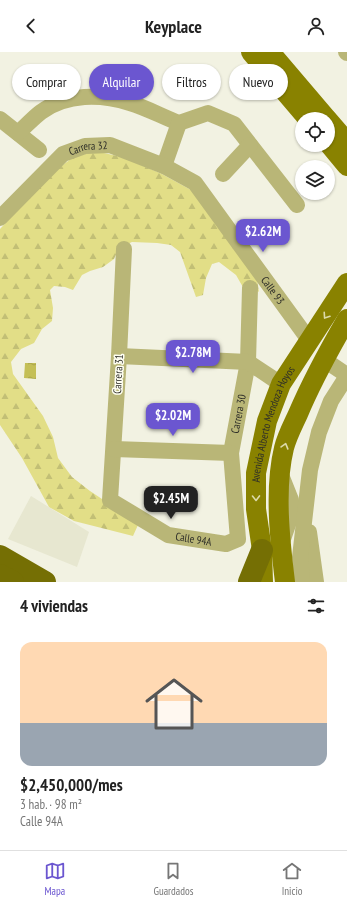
<!DOCTYPE html>
<html lang="es">
<head>
<meta charset="utf-8">
<style>
  body { margin:0; font-family:"PT Sans Narrow",sans-serif; background:#f6f6f6; color:#222; height:100vh; display:flex; flex-direction:column; font-size:15px; white-space:nowrap }
  * { box-sizing:border-box; margin:0 }
  p { font-size:13px; color:#767676 }
  .icon { flex:none; width:22px; height:22px; fill:none; stroke:currentColor; stroke-width:2; stroke-linecap:round; stroke-linejoin:round }
  .map { position:relative; height:530px; overflow:hidden }
  .sheet { display:flex; flex-direction:column; background:#fff; flex:1 }
  .sheet>* { flex:none }
  .top-card { position:absolute; left:12px; top:12px; width:323px; height:36px; display:flex; gap:8px }
  .tools { position:absolute; left:295px; top:60px; display:grid; gap:8px }
  .tools a { display:grid; place-items:center; width:40px; height:40px; border-radius:50%; background:#fff; box-shadow:0 1px 3px #0004; font-size:20px }
  .price { position:absolute; translate:-50% -34px; padding:0 9px; border-radius:8px; background:#6b56d0; color:#fff; font-size:13px; line-height:26px; filter:drop-shadow(0 1px 2px #0008) }
  .price::after { content:''; position:absolute; left:50%; top:24px; width:12px; height:9px; margin-left:-6px; background:inherit; clip-path:polygon(0 0,100% 0,50% 100%) }
  .price.on { background:#222; color:#fff }
  ul { padding:0; list-style:none }
  li { display:grid; align-content:center; gap:8px; height:212px; padding:0 20px }
  li+li { border-top:1px solid #e0e0e0 }
  li span { display:grid; place-items:center; height:124px; border-radius:12px; color:#555 }
  li>.icon { margin-inline-start:auto }
  span .icon { width:72px; height:72px; fill:#fffc; stroke-width:1 }
  li b { font-size:17px }
  h2 { display:flex; justify-content:space-between; align-items:center; height:48px; padding:0 20px; font-size:17px }
  .tag { padding:0 14px; border-radius:18px; background:#fff; box-shadow:0 1px 3px #0004; font-size:14px; line-height:36px }
  .tag.on { background:#6b56d0; color:#fff }
  header { display:flex; justify-content:space-between; align-items:center; height:52px; padding:0 20px; background:#fff; font-size:18px; font-weight:600 }
  .menu { display:flex; justify-content:space-around; align-items:center; height:56px; border-top:1px solid #e0e0e0; background:#fff; font-size:11px; color:#767676 }
  .menu a { display:grid; justify-items:center; gap:2px }
  .menu .on { color:#6b56d0 }
  .map>svg:first-child { display:block }
  .built { fill:#e7e7d0 }
  .forest { fill:url(#forest-firs) }
  .water { fill:url(#water-ripples) }
  .lines { fill:none; stroke-linecap:round; stroke-linejoin:round }
  .minor { stroke:#b9b677; stroke-width:16 }
  .major { stroke:#898200; stroke-width:20 }
  .highway { stroke:#756f04; stroke-width:22 }
  .oneway { stroke:#dcdaa9 }
  .labels { text-anchor:middle; dominant-baseline:central; stroke-width:3; stroke-linejoin:round; paint-order:stroke }
  .street-label { font-size:11px; fill:#2e2e28; stroke:#fffff2 }
</style>
</head>
<body>
<header><svg class="icon" aria-label="back" viewBox="0 0 24 24"><path d="M15 5l-7 7 7 7"/></svg>Keyplace<svg class="icon" aria-label="person" viewBox="0 0 24 24"><circle cx="12" cy="8" r="4"/><path d="M4 21q1-7 8-7t8 7"/></svg></header>
<div class="map">
<svg width="347" height="530" viewBox="0 0 347 530">
  <defs>
    <pattern id="forest-firs" width="22" height="20" patternUnits="userSpaceOnUse"><rect width="22" height="20" fill="#e2de87"/><path d="M5 1l3.5 6h-7zM16 11l3.5 6h-7z" fill="#c2bf75"/></pattern>
    <pattern id="water-ripples" width="26" height="14" patternUnits="userSpaceOnUse"><rect width="26" height="14" fill="#c4bf56"/><path d="M2 4q2-2 4 0t4 0M15 11q2-2 4 0t4 0" fill="none" stroke="#a9a44b"/></pattern>
  </defs>
  <rect width="100%" height="100%" fill="#f2f2e2"/>
  <path class="built" d="M31 444 89 480 77 515 8 487Z"/>
  <path class="forest" d="M95 99 122 105 160 121 193 139 256 221 259 240 249 232 244 237 236 223 219 210 212 212 206 226 203 243 196 245 180 200 171 193 157 191 132 190 119 196 114 207 103 215 90 219 82 223 73 238 65 235 54 234 50 238 53 256 52 269 42 277 34 291 21 297 11 310 13 322 43 364 53 385 58 406 72 425 90 439 120 459 138 473 133 484 74 469 49 455 22 406 0 373V177L51 122 72 106Z"/>
  <path class="water" d="M25 311H36V327L24 326Z"/>
  <g class="lines">
    <g class="minor">
      <path d="M346 0 347 1"/>
      <path d="M0 67 39 98"/>
      <path d="M18 81C26 74 33 66 41 60 67 41 101 42 130 51 147 56 163 65 179 71L208 61 234 72 297 153"/>
      <path d="M164 114 179 71"/>
      <path d="M223 122 250 93"/>
      <path id="s1" d="M0 166 63 102 85 94 110 93 164 114 195 131 309 288"/>
      <path id="s2" d="M124 197 119 304 110 448 168 483 226 492 238 487 231 401 248 310 250 236"/>
      <path d="M119 304 248 310 281 332"/>
      <path d="M332 313 347 323"/>
      <path d="M114 397 231 401"/>
      <path d="M281 423 291 448V464L282 490"/>
      <path d="M309 480 316 530"/>
      <path d="M302 530 300 505 310 418 319 380 331 349 347 324"/>
    </g>
    <g class="major">
      <path d="M251 0 308 67"/>
      <path d="M270 0 327 67"/>
      <path d="M328 68 347 90"/>
      <path d="M328 91 347 114"/>
      <path id="s3" d="M263 530 262 498 256 457V421L267 369 281 332 347 231"/>
      <path d="M285 530C280 489 274 437 284 396 287 384 293 373 298 362 312 329 329 298 347 267"/>
    </g>
    <g class="highway">
      <path d="M0 504 45 530"/>
      <path d="M0 523 13 530"/>
      <path d="M249 530 262 498"/>
    </g>
  </g>
  <defs><path id="oneway-chevron" d="M-2-3.5L2.5 0L-2 3.5" fill="none" stroke-width="1.6" stroke-linecap="round" stroke-linejoin="round"/></defs>
  <g class="oneway">
    <use href="#oneway-chevron" transform="translate(326 264) rotate(124)"/>
    <use href="#oneway-chevron" transform="translate(285 394) rotate(-74)"/>
    <use href="#oneway-chevron" transform="translate(256 446) rotate(89)"/>
  </g>
  <g class="labels">
    <g class="street-label">
      <text stroke="none"><textPath href="#s1" startOffset="116">Carrera 32</textPath></text>
      <text stroke="none"><textPath href="#s1" startOffset="364">Calle 93</textPath></text>
      <text transform="translate(118 322) rotate(-87)">Carrera 31</text>
      <text stroke="none"><textPath href="#s2" startOffset="517">Carrera 30</textPath></text>
      <text stroke="none"><textPath href="#s3" startOffset="161">Avenida Alberto Mendoza Hoyos</textPath></text>
      <text stroke="none"><textPath href="#s2" startOffset="345">Calle 94A</textPath></text>
    </g>
  </g>
</svg>
<div class="tools">
<a><svg class="icon" aria-label="locate" viewBox="0 0 24 24"><circle cx="12" cy="12" r="6"/><path d="M12 2v4M12 18v4M2 12h4M18 12h4"/></svg></a>
<a><svg class="icon" aria-label="layers" viewBox="0 0 24 24"><path d="M12 4l9 5-9 5-9-5zM3 14l9 5 9-5"/></svg></a>
</div>
<b class="price" style="left:263px;top:201px">$2.62M</b>
<b class="price" style="left:193px;top:322px">$2.78M</b>
<b class="price" style="left:173px;top:385px">$2.02M</b>
<b class="price on" style="left:171px;top:468px">$2.45M</b>
<div class="top-card">
<a class="tag">Comprar</a>
<a class="tag on">Alquilar</a>
<a class="tag">Filtros</a>
<a class="tag">Nuevo</a>
</div>
</div>
<section class="sheet">
<h2>4 viviendas<svg class="icon" aria-label="filters" viewBox="0 0 24 24"><path d="M4 7h16M4 17h16"/><circle cx="9" cy="7" r="2"/><circle cx="15" cy="17" r="2"/></svg></h2>
<ul>
<li><span style="background:linear-gradient(#ffd9b3 65%,#9aa5b1 0)"><svg class="icon" aria-label="home" viewBox="0 0 24 24"><path d="M3 11l9-7 9 7M6 9v11h12V9"/></svg></span><div><b>$2,450,000/mes</b><p>3 hab. · 98 m²</p><p>Calle 94A</p></div></li>
</ul>
</section>
<nav class="menu">
<a class="on"><svg class="icon" aria-label="map" viewBox="0 0 24 24"><path d="M3 6l6-2 6 2 6-2v14l-6 2-6-2-6 2zM9 4v14M15 6v14"/></svg>Mapa</a>
<a><svg class="icon" aria-label="saved" viewBox="0 0 24 24"><path d="M7 4h10v16l-5-4-5 4z"/></svg>Guardados</a>
<a><svg class="icon" aria-label="home" viewBox="0 0 24 24"><path d="M3 11l9-7 9 7M6 9v11h12V9"/></svg>Inicio</a>
</nav>
</body>
</html>
